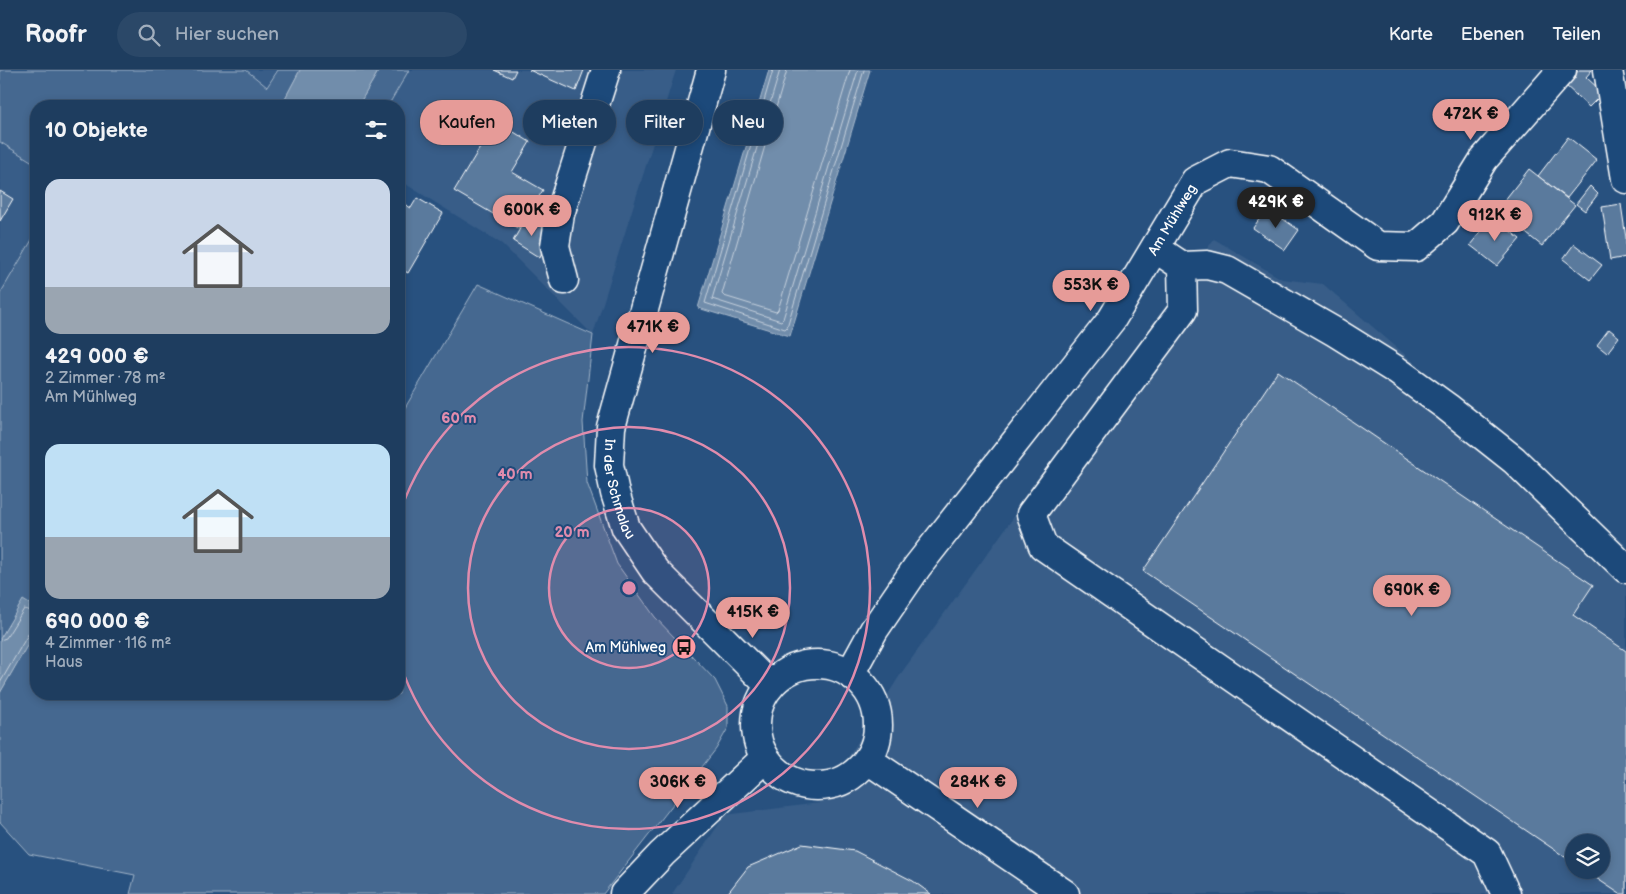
<!DOCTYPE html>
<html lang="de">
<head>
<meta charset="utf-8">
<style>
  body { margin:0; font-family:"Balsamiq Sans",sans-serif; background:#2b4868; color:#f1f3f6; height:100vh; display:flex; flex-direction:column; font-size:19px; white-space:nowrap }
  * { box-sizing:border-box; margin:0 }
  p { font-size:16px; color:#a1aebd }
  .icon { flex:none; width:28px; height:28px; fill:none; stroke:currentColor; stroke-width:2; stroke-linecap:round; stroke-linejoin:round }
  .map { position:relative; flex:1; overflow:hidden }
  .drawer { position:absolute; left:30px; top:30px; width:375px; height:600px; display:flex; flex-direction:column; background:#1e3d5f; border-radius:20px; box-shadow:0 2px 8px #0003,0 0 0 1px #3c5674 }
  .drawer>* { flex:none }
  .banner { position:absolute; left:420px; top:30px; width:475px; height:45px; display:flex; gap:10px }
  .controls { position:absolute; left:1565px; top:764px; display:grid; gap:10px }
  .controls a { display:grid; place-items:center; width:45px; height:45px; border-radius:50%; background:#1e3d5f; box-shadow:0 2px 8px #0003,0 0 0 1px #3c5674; font-size:25px }
  .price { position:absolute; translate:-50% -42px; padding:0 11px; border-radius:18px; background:#e69b98; color:#111; font-size:16px; line-height:32px; filter:drop-shadow(0 1px 2px #0008) }
  .price::after { content:''; position:absolute; left:50%; top:30px; width:15px; height:11px; margin-left:-8px; background:inherit; clip-path:polygon(0 0,100% 0,50% 100%) }
  .price.active { background:#222; color:#fff }
  ul { padding:0; list-style:none }
  li { display:grid; align-content:center; gap:10px; height:265px; padding:0 15px }
  li span { display:grid; place-items:center; height:155px; border-radius:15px; color:#555 }
  li>.icon { margin-inline-start:auto }
  span .icon { width:90px; height:90px; fill:#fffc; stroke-width:1 }
  li b { font-size:21px }
  h2 { display:flex; justify-content:space-between; align-items:center; height:60px; padding:0 15px; font-size:21px }
  .pill { padding:0 18px; border-radius:22px; background:#1e3d5f; box-shadow:0 2px 8px #0003,0 0 0 1px #3c5674; font-size:18px; line-height:45px }
  .pill.active { background:#e69b98; color:#111 }
  header { display:flex; align-items:center; gap:30px; box-sizing:border-box; height:70px; padding:0 25px; background:#1e3d5f; border-bottom:1px solid #3c5674 }
  header strong { font-size:24px }
  nav { display:flex; gap:28px; margin-inline-start:auto; font-size:18px }
  .search { width:350px; height:45px; background:#2b4868; display:flex; align-items:center; gap:12px; box-sizing:border-box; padding:0 18px; border-radius:28px; color:#a1aebd; font-size:19px }
  .map>svg:first-child { display:block }
  .built { fill:#375d88; fill-rule:evenodd }
  .green { fill:#446890; stroke:#a2b4c8 }
  .water { fill:#718dab; stroke:#aabbcd }
  .lines { fill:none; stroke-linecap:round; stroke-linejoin:round }
  .shore { stroke:#c6d1dd; stroke-width:1 }
  .stream { stroke:#aabbcd; stroke-width:8 }
  .building { fill:#5a7a9d; stroke:#fff }
  .minor-casing { stroke:#fff; stroke-width:31 }
  .major-casing { stroke:#fff; stroke-width:31 }
  .minor { stroke:#1f4a7a; stroke-width:28 }
  .major { stroke:#1f4a7a; stroke-width:28 }
  .ring { fill:none; stroke:#e08cad; stroke-width:2.5 }
  .labels { text-anchor:middle; dominant-baseline:central; stroke-width:4; stroke-linejoin:round; paint-order:stroke }
  .street-label { font-size:14px; fill:#fff; stroke:#1f4a7a }
  .poi-label { font-size:14px; fill:#fff; stroke:#1f4a7a; text-anchor:end }
  .centre { fill:#e08cad; stroke:#1f4a7a; stroke-width:2.5 }
  .ring-label { font-size:15px; text-anchor:middle; font-weight:bold; fill:#e08cad; stroke:#1f4a7a; stroke-width:4; stroke-linejoin:round; paint-order:stroke }
</style>
</head>
<body>
<header>
<strong>Roofr</strong>
<div class="search"><svg class="icon" aria-label="search" viewBox="0 0 24 24"><circle cx="10" cy="10" r="6"/><path d="M15 15l6 6"/></svg>Hier suchen</div>
<nav><a>Karte</a><a>Ebenen</a><a>Teilen</a></nav>
</header>
<div class="map">
<svg width="1626" height="824" viewBox="0 0 1626 824">
  <rect width="100%" height="100%" fill="#28517f"/>
  <filter id="ink" filterUnits="userSpaceOnUse"><feTurbulence type="fractalNoise" baseFrequency=".02" numOctaves="2"/><feDisplacementMap in="SourceGraphic" scale="10" xChannelSelector="R" yChannelSelector="G"/><feConvolveMatrix kernelMatrix="1 2 1 2 8 2 1 2 1" color-interpolation-filters="sRGB"/></filter>
  <g filter="url(#ink)">
    <g class="built">
      <path d="M0 0H278L267 17 36 36V444L0 511Z"/>
      <path d="M409 0H676L593 265 502 174 399 110V36H388Z"/>
      <path d="M1214 169 1282 209 1323 214 1626 475V824H672L725 745 819 733 902 602ZM1574 772H1601V800H1574Z"/>
    </g>
    <g class="green">
      <path d="M0 0H246L267 17 278 0H300L281 36H36V94L0 72Z"/>
      <path d="M379 0H409L388 36H358Z"/>
      <path d="M36 163V538L23 531 0 569V224Z"/>
      <path d="M478 214 593 265 583 352 587 413 617 494 655 547 715 610 728 636V658L716 679 603 824H130L135 805 29 784 0 752V623L36 560V624H399V348Z"/>
    </g>
    <g class="water">
      <path d="M300 0H379L358 36H281Z"/>
      <path d="M769 0H870L790 266 698 238Z"/>
      <path d="M23 530 36 538V560L0 623V569Z"/>
    </g>
    <g class="lines">
      <g class="shore">
        <path d="M773 0 705 233 785 259 787 257 864 0"/>
        <path d="M780 0 712 229 781 251 783 249 858 0"/>
        <path d="M787 0 722 224 724 226 776 242 778 240 850 0"/>
        <path d="M0 570 6 568 24 539 36 542"/>
        <path d="M0 613 30 561 36 558"/>
      </g>
      <path class="stream" d="M33 537 36 531"/>
    </g>
    <g class="building">
      <path d="M494 0H516L512 8Z"/>
      <path d="M529 0H584L576 21Z"/>
      <path d="M1579 0H1592L1586 7 1603 23 1589 37 1565 15Z"/>
      <path d="M496 51 530 72 512 102 543 120 519 159 454 121Z"/>
      <path d="M1568 67 1597 90 1567 128 1538 106Z"/>
      <path d="M1529 99 1575 135 1542 176 1497 140Z"/>
      <path d="M1590 116 1598 124 1585 141 1576 134Z"/>
      <path d="M0 121 13 129 0 151Z"/>
      <path d="M417 128 443 143 408 203 399 198V131L411 138Z"/>
      <path d="M1621 134 1626 168V187L1610 190 1602 137Z"/>
      <path d="M1267 138 1299 160 1285 180 1253 158Z"/>
      <path d="M1493 147 1520 169 1497 196 1470 175Z"/>
      <path d="M526 148 548 160 540 188 513 171Z"/>
      <path d="M1574 174 1602 195 1590 210 1563 189Z"/>
      <path d="M1609 259 1619 267 1607 283 1597 275Z"/>
      <path d="M1278 301 1593 515 1573 545 1626 581V824H1620L1584 800H1601V772H1574V793L1143 501Z"/>
      <path d="M802 774 855 781 913 811 931 824H727L748 797Z"/>
    </g>
    <g class="lines">
      <defs>
        <g id="minor">
          <path id="s1" d="M711 0 611 357 609 395 615 423 626 458 655 501 770 616"/>
          <path d="M1608 0 1626 109"/>
          <path d="M1155 178 1182 196 1183 240 1031 444 1043 476 1487 783 1506 824"/>
          <path d="M1182 196 1207 195 1227 200 1335 262 1396 300 1447 337 1514 390 1626 499"/>
          <path d="M564 210 555 176 560 144 606 0"/>
          <path id="s2" d="M850 604 874 560 917 497 1112 249 1195 111 1230 93 1269 99 1378 176 1416 177 1445 152 1484 89 1562 0"/>
        </g>
        <g id="major">
          <circle cx="817" cy="655" r="61"/>
          <path d="M868 690 1065 824"/>
          <path d="M624 824 662 784 765 688"/>
        </g>
      </defs>
      <use href="#minor" class="minor-casing"/>
      <use href="#major" class="major-casing"/>
      <use href="#minor" class="minor"/>
      <use href="#major" class="major"/>
    </g>
  </g>
  <circle cx="629" cy="518" r="80" fill="#e08cad" fill-opacity=".12"/>
  <g class="ring">
    <circle cx="629" cy="518" r="80"/>
    <circle cx="629" cy="518" r="161"/>
    <path d="M399 446A241 241 0 1 1 399 590"/>
  </g>
  <defs>
    <symbol id="bus-disc" viewBox="-11 -11 22 22"><circle r="9.5" fill="#ff9aa2" stroke="#1f4a7a"/><path d="M-5-6H5V4H4V6H2V4H-2V6H-4V4H-5ZM-3.5-4V0h7V-4ZM-3.5 1.2v1.5H-2V1.2ZM2 1.2v1.5H3.5V1.2Z" fill="#111"/></symbol>
  </defs>
  <g fill-rule="evenodd">
    <use href="#bus-disc" x="670" y="563" width="28" height="28"/>
  </g>
  <g class="labels">
    <g class="street-label">
      <text stroke="none"><textPath href="#s2" startOffset="558">Am Mühlweg</textPath></text>
      <text stroke="none"><textPath href="#s1" startOffset="434">In der Schmalau</textPath></text>
    </g>
    <g class="poi-label">
      <text x="666" y="577">Am Mühlweg</text>
    </g>
  </g>
  <circle cx="629" cy="518" r="8" class="centre"/>
  <g class="ring-label">
    <text x="459" y="353">60 m</text>
    <text x="515" y="409">40 m</text>
    <text x="572" y="467">20 m</text>
  </g>
</svg>
<div class="controls">
<a><svg class="icon" aria-label="layers" viewBox="0 0 24 24"><path d="M12 4l9 5-9 5-9-5zM3 14l9 5 9-5"/></svg></a>
</div>
<b class="price" style="left:1471px;top:71px">472K €</b>
<b class="price active" style="left:1276px;top:159px">429K €</b>
<b class="price" style="left:532px;top:167px">600K €</b>
<b class="price" style="left:1495px;top:172px">912K €</b>
<b class="price" style="left:1091px;top:242px">553K €</b>
<b class="price" style="left:653px;top:284px">471K €</b>
<b class="price" style="left:1412px;top:547px">690K €</b>
<b class="price" style="left:753px;top:569px">415K €</b>
<b class="price" style="left:678px;top:739px">306K €</b>
<b class="price" style="left:978px;top:739px">284K €</b>
<div class="banner">
<a class="pill active">Kaufen</a>
<a class="pill">Mieten</a>
<a class="pill">Filter</a>
<a class="pill">Neu</a>
</div>
<section class="drawer">
<h2>10 Objekte<svg class="icon" aria-label="filters" viewBox="0 0 24 24"><path d="M4 7h16M4 17h16"/><circle cx="9" cy="7" r="2"/><circle cx="15" cy="17" r="2"/></svg></h2>
<ul>
<li><span style="background:linear-gradient(#c9d6e8 70%,#9aa5b1 0)"><svg class="icon" aria-label="home" viewBox="0 0 24 24"><path d="M3 11l9-7 9 7M6 9v11h12V9"/></svg></span><div><b>429 000 €</b><p>2 Zimmer · 78 m²</p><p>Am Mühlweg</p></div></li>
<li><span style="background:linear-gradient(#bfe0f5 60%,#9aa5b1 0)"><svg class="icon" aria-label="home" viewBox="0 0 24 24"><path d="M3 11l9-7 9 7M6 9v11h12V9"/></svg></span><div><b>690 000 €</b><p>4 Zimmer · 116 m²</p><p>Haus</p></div></li>
</ul>
</section>
</div>
</body>
</html>
